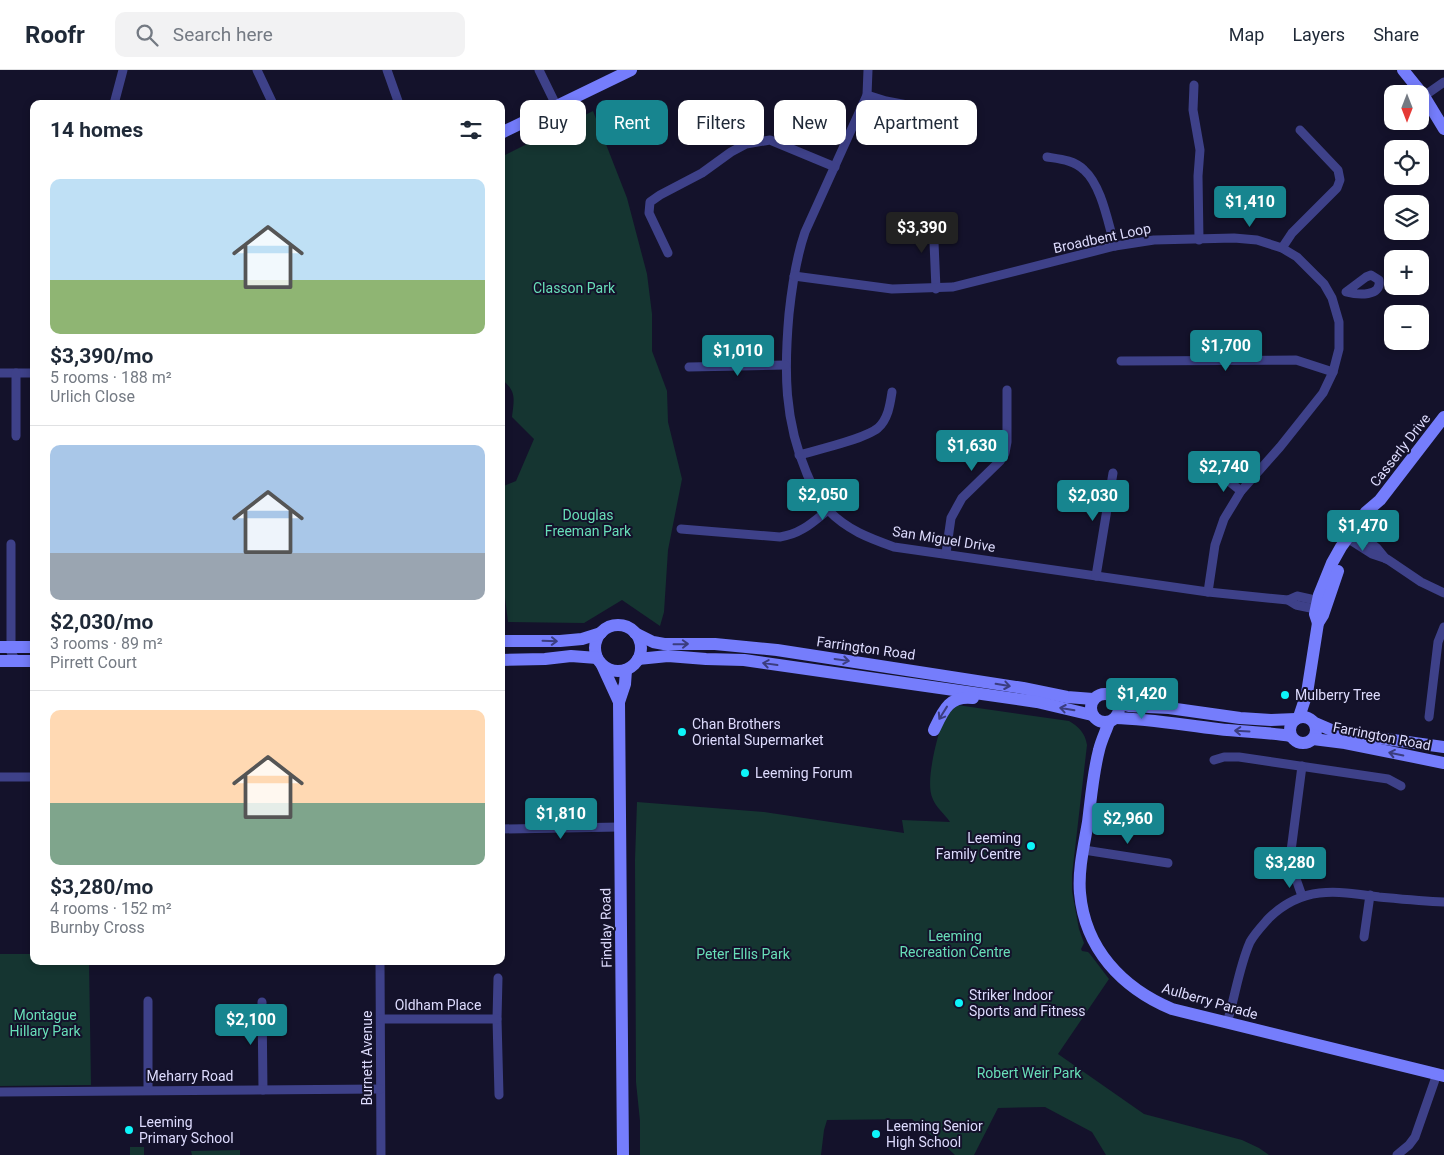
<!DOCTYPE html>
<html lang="en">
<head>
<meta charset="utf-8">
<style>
  body { margin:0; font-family:Roboto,sans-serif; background:#f2f2f3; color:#1f2937; height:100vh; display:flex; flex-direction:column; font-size:19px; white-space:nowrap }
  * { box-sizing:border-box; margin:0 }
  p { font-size:16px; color:#747a83 }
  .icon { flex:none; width:28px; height:28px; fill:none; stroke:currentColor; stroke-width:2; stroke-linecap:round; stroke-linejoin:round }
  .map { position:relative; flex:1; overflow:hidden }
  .panel { position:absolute; left:30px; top:30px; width:475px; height:865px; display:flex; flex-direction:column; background:#fff; border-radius:10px; box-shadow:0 2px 8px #0003 }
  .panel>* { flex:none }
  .guide { position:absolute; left:520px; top:30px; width:475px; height:45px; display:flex; gap:10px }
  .needle { width:32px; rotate:180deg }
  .buttons { position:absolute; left:1384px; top:15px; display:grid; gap:10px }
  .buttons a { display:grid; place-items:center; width:45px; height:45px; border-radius:10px; background:#fff; box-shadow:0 2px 8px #0003; font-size:25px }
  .price { position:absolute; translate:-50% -42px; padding:0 11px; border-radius:5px; background:#17858f; color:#fff; font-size:16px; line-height:32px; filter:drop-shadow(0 1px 2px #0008) }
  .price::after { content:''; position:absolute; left:50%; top:30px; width:15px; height:11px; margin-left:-8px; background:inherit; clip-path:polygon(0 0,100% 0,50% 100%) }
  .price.selected { background:#222; color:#fff }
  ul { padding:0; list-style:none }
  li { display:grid; align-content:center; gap:10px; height:265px; padding:0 20px }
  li+li { border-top:1px solid #e0e1e3 }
  li span { display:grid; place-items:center; height:155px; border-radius:10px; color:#555 }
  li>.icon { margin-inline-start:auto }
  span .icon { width:90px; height:90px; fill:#fffc; stroke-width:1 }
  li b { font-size:21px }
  h2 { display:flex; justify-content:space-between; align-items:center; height:60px; padding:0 20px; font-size:21px }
  .tag { padding:0 18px; border-radius:10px; background:#fff; box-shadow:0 2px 8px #0003; font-size:18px; line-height:45px }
  .tag.selected { background:#17858f; color:#fff }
  header { display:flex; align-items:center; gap:30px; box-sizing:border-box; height:70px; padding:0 25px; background:#fff; border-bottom:1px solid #e0e1e3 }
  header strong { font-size:24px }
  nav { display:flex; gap:28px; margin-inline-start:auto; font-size:18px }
  .search { width:350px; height:45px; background:#f2f2f3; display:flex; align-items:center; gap:12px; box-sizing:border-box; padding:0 18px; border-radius:10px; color:#747a83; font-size:19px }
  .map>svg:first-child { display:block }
  .green { fill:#153531 }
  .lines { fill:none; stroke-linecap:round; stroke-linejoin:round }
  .street { stroke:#3e4189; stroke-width:9 }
  .secondary { stroke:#757dfc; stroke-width:12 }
  .oneway { stroke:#3b3d7f }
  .poi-dot { fill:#0df5fa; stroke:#14122b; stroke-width:2 }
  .labels { text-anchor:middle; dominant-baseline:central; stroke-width:4; stroke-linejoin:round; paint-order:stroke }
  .street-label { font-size:14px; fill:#dedcfe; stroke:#14122b }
  .park-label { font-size:14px; fill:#68dfb8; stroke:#14122b }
  .poi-label { font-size:14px; fill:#dedcfe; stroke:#14122b; text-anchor:start }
</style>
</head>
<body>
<header>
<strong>Roofr</strong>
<div class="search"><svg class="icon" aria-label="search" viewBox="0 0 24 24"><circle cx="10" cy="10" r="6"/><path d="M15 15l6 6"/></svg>Search here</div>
<nav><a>Map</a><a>Layers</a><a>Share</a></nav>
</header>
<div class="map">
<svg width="1444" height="1085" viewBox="0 0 1444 1085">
  <rect width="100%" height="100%" fill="#14122b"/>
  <g class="green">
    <path d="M593 41 627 128 647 204 652 244V281L667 321 668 352 682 409 668 480 664 542 660 556 622 530 584 553 508 552 501 495V417L516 411 534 369 512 347C514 329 517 321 501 309V87Z"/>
    <path d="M957 635 1069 651C1079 657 1085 663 1087 675L1072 805V821L1079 859 1084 873 1081 879 1082 881 1088 882 1090 884 1109 909 1058 984 1144 1044 1242 1070 1259 1078 1269 1085H1106L1092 1062 1045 1037 998 1038 974 1085H955L941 1072 922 1059 912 1049 827 1050 824 1060 821 1085H640V1051L636 1012 635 790 637 732 764 742 904 763 902 750 950 752C945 744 935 737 932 727 925 708 939 662 945 643Z"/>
    <path d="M0 884H34V891H89L91 1015 0 1016Z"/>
    <rect x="130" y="1077" width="14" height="8"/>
    <path d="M240 1080V1085H192L191 1081Z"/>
  </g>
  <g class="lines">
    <g class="street">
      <path d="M257 0 273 34"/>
      <path d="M387 0 399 34"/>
      <path d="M539 0 556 35"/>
      <path d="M868 0 867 25 805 162C796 188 792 216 789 244 784 301 784 350 807 404 813 417 818 430 828 440 847 460 869 468 894 477L1208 522 1288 530 1296 535 1320 540"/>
      <path d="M1194 15 1193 40 1200 80 1198 106 1199 170"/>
      <path d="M867 25 886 31 939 41 964 38"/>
      <path d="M1424 26 1444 12"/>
      <path d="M114 34 123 0"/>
      <path d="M1047 87C1060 89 1074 90 1084 100 1102 116 1108 154 1115 176"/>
      <path d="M936 151 934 172 936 219"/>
      <path d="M1282 178 1292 163 1337 118 1340 110 1338 100 1300 60"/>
      <path d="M668 183 649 143 650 132 660 125 702 103 731 82 746 74 770 70 835 97"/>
      <path d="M1371 205 1379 210C1382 227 1358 225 1346 222L1366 207Z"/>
      <path d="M794 206 892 219 953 217 1115 176 1154 170 1234 168 1257 170 1282 178 1297 187 1324 214 1332 228 1339 252V279L1333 302 1323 323 1280 377 1241 421 1224 449 1215 475 1208 522"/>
      <path d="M1121 291 1296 290 1333 302"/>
      <path d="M689 297 785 295"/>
      <path d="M0 303H34"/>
      <path d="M16 303V366"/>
      <path d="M799 385C817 380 865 369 878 358 888 349 890 335 892 322"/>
      <path d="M1221 405 1241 421"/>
      <path d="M681 459 780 467C801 464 813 452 828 440"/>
      <path d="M1353 459 1377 478 1386 489"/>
      <path d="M1347 468 1372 484 1387 489 1421 512 1444 523"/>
      <path d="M11 474V582L16 591"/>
      <path d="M946 483 951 448 957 437 962 428 1000 391 1005 383 1007 372V320"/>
      <path d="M1096 506 1113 403"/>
      <path d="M1288 530 1297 526 1324 532"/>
      <path d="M1429 647 1438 572 1444 557"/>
      <path d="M1214 690 1224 687H1239L1388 709 1401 716"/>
      <path d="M0 707H34"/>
      <path d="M501 759 620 757"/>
      <path d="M1084 780 1168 793"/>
      <path d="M1302 826 1295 806 1291 781 1302 696"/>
      <path d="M1364 867 1370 825"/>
      <path d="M380 891 381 1085"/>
      <path d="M498 908 497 949 499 1025"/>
      <path d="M262 932 263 1020"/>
      <path d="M381 949H497"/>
      <path d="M1227 953C1235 927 1239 897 1250 872 1255 863 1262 856 1269 848 1303 815 1337 821 1379 827 1401 829 1422 831 1444 832"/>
      <path d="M148 1020V931"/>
      <path d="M0 1022 380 1019"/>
      <path d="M1397 1085 1409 1075 1415 1067 1437 1004"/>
    </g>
    <g class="secondary">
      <path d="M1403 0 1424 26 1444 59"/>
      <path d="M501 63 631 0"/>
      <path d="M1318 553 1315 544 1319 525 1332 493 1341 477 1366 442 1380 430 1444 347"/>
      <circle cx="618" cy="578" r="23"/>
      <path d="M635 563 653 572 664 574H715L777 580 1023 618 1067 627 1093 629"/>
      <path d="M501 571H560L582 569 601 563"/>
      <path d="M0 577H34"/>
      <path d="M638 589 668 586 706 589 744 590 1037 632 1092 645"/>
      <path d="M501 590 545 589 571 586 597 588"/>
      <path d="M0 591H34"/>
      <path d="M602 595 619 632"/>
      <circle cx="1105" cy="638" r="14"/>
      <path d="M1118 633 1129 636 1169 638 1240 648 1271 650 1296 649"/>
      <circle cx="1303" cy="660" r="13"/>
      <path d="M1299 647 1307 623 1318 553 1323 545 1338 501"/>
      <path d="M1115 648C1150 649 1183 655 1218 659 1243 662 1267 662 1291 666"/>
      <path d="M1109 652C1106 661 1101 671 1099 680 1093 703 1091 728 1088 752 1084 775 1078 800 1080 823 1085 879 1122 918 1172 939L1444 1006"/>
      <path d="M1315 653 1336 662 1444 677"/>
      <path d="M934 660C943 641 949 625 973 628"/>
      <path d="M1313 669 1345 673 1444 693"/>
      <path d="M623 1085 619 632 625 614 626 600"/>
    </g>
  </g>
  <defs><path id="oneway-shaft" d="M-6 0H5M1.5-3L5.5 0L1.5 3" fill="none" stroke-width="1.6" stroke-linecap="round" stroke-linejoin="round" transform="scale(1.25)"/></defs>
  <g class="oneway">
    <use href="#oneway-shaft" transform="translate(550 571) rotate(2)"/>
    <use href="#oneway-shaft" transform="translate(681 574) rotate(-1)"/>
    <use href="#oneway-shaft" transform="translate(842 590) rotate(8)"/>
    <use href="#oneway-shaft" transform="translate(770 594) rotate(-172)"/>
    <use href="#oneway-shaft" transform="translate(1003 615) rotate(9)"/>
    <use href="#oneway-shaft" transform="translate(1067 639) rotate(-171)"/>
    <use href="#oneway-shaft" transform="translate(943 643) rotate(122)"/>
    <use href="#oneway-shaft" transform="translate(1242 661) rotate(-177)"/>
    <use href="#oneway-shaft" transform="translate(1396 684) rotate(-168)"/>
  </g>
  <g class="poi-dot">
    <circle cx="1285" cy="625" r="5"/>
    <circle cx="682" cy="662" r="5"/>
    <circle cx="745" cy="703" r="5"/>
    <circle cx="1031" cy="776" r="5"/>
    <circle cx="959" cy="933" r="5"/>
    <circle cx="129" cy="1060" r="5"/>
    <circle cx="876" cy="1064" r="5"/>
  </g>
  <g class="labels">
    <g class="street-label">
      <text transform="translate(1102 168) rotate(-12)">Broadbent Loop</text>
      <text transform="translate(1400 380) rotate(-52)">Casserly Drive</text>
      <text transform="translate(944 469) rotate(9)">San Miguel Drive</text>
      <text transform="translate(866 578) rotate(8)">Farrington Road</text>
      <text transform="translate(1382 666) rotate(11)">Farrington Road</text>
      <text transform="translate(606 858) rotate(-91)">Findlay Road</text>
      <text transform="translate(1210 931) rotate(16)">Aulberry Parade</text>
      <text x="438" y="935">Oldham Place</text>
      <text transform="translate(367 988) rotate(-90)">Burnett Avenue</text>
      <text x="190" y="1006">Meharry Road</text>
    </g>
    <g class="park-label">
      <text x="574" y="218">Classon Park</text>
      <text x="588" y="445">Douglas<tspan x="588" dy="16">Freeman Park</tspan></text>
      <text x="955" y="866">Leeming<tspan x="955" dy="16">Recreation Centre</tspan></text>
      <text x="743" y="884">Peter Ellis Park</text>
      <text x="45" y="945">Montague<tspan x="45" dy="16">Hillary Park</tspan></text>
      <text x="1029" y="1003">Robert Weir Park</text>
    </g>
    <g class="poi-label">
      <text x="1295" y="625">Mulberry Tree</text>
      <text x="692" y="654">Chan Brothers<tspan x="692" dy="16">Oriental Supermarket</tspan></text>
      <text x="755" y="703">Leeming Forum</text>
      <text x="1021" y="768" text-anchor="end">Leeming<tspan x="1021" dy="16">Family Centre</tspan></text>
      <text x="969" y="925">Striker Indoor<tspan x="969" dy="16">Sports and Fitness</tspan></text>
      <text x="139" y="1052">Leeming<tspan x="139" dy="16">Primary School</tspan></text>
      <text x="886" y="1056">Leeming Senior<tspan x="886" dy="16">High School</tspan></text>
    </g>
  </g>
</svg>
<div class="buttons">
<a><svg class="needle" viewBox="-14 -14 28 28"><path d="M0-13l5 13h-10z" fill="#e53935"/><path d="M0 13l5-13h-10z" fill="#747a83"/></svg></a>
<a><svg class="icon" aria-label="locate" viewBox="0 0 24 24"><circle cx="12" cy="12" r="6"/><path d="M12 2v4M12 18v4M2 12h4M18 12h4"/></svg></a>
<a><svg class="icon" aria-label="layers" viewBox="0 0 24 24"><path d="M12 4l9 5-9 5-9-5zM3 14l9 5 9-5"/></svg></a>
<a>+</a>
<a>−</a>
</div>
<b class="price" style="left:1250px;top:158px">$1,410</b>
<b class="price selected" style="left:922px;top:184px">$3,390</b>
<b class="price" style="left:1226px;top:302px">$1,700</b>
<b class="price" style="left:738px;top:307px">$1,010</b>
<b class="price" style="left:972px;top:402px">$1,630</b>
<b class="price" style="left:1224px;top:423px">$2,740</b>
<b class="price" style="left:823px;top:451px">$2,050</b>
<b class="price" style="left:1093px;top:452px">$2,030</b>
<b class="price" style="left:1363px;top:482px">$1,470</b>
<b class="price" style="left:1142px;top:650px">$1,420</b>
<b class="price" style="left:561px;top:770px">$1,810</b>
<b class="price" style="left:1128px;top:775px">$2,960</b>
<b class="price" style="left:1290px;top:819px">$3,280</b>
<b class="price" style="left:251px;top:976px">$2,100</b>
<div class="guide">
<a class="tag">Buy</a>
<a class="tag selected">Rent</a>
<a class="tag">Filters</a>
<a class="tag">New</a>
<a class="tag">Apartment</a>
</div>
<section class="panel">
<h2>14 homes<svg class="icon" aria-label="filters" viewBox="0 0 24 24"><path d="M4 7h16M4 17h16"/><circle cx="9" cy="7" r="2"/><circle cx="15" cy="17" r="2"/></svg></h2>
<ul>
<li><span style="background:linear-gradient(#bfe0f5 65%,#8fb573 0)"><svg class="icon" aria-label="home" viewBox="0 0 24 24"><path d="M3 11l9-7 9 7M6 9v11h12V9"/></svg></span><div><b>$3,390/mo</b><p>5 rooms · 188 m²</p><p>Urlich Close</p></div></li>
<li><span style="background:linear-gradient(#a9c7e8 70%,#9aa5b1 0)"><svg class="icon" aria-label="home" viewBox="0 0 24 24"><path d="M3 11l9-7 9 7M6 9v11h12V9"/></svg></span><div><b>$2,030/mo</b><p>3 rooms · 89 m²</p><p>Pirrett Court</p></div></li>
<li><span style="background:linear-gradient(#ffd9b3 60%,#7fa58c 0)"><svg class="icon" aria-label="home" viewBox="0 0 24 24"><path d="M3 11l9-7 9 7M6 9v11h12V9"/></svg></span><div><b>$3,280/mo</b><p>4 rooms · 152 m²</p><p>Burnby Cross</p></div></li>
</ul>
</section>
</div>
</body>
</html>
